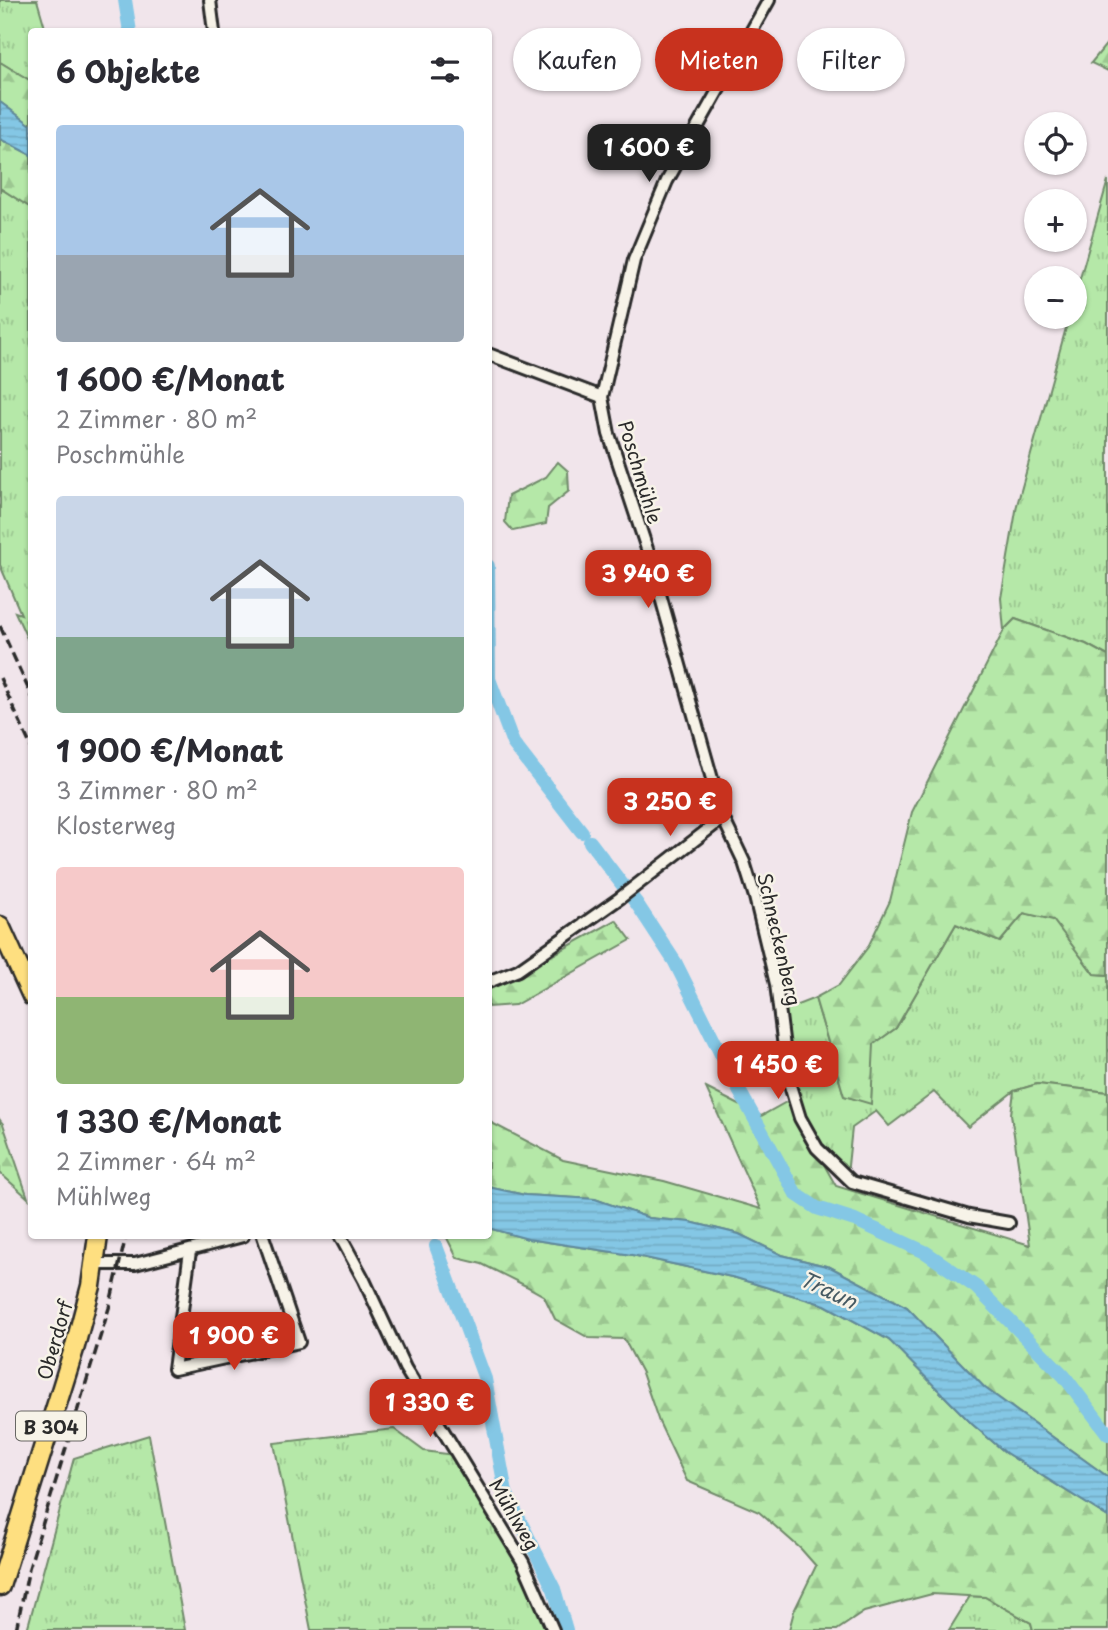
<!DOCTYPE html>
<html lang="de">
<head>
<meta charset="utf-8">
<style>
  body { margin:0; font-family:"Playpen Sans",sans-serif; background:#f2f2f3; color:#2b2b33; height:100vh; display:flex; flex-direction:column; font-size:26px; white-space:nowrap }
  * { box-sizing:border-box; margin:0 }
  p { font-size:23px; color:#7c7c81 }
  .icon { flex:none; width:38px; height:38px; fill:none; stroke:currentColor; stroke-width:2; stroke-linecap:round; stroke-linejoin:round }
  .map { position:relative; flex:1; overflow:hidden }
  .drawer { position:absolute; left:28px; top:28px; width:464px; height:1211px; display:flex; flex-direction:column; background:#fff; border-radius:7px; box-shadow:0 2px 5px #0004 }
  .drawer>* { flex:none }
  .guide { position:absolute; left:513px; top:28px; width:490px; height:63px; display:flex; gap:14px }
  .controls { position:absolute; left:1024px; top:112px; display:grid; gap:14px }
  .controls a { display:grid; place-items:center; width:63px; height:63px; border-radius:50%; background:#fff; box-shadow:0 2px 5px #0004; font-size:35px }
  .price { position:absolute; translate:-50% -60px; padding:0 16px; border-radius:14px; background:#c8321e; color:#fff; font-size:23px; line-height:46px; filter:drop-shadow(0 2px 4px #0008) }
  .price::after { content:''; position:absolute; left:50%; top:42px; width:21px; height:16px; margin-left:-10px; background:inherit; clip-path:polygon(0 0,100% 0,50% 100%) }
  .price.active { background:#222; color:#fff }
  ul { padding:0; list-style:none }
  li { display:grid; align-content:center; gap:14px; height:371px; padding:0 28px }
  li span { display:grid; place-items:center; height:217px; border-radius:7px; color:#555 }
  li>.icon { margin-inline-start:auto }
  span .icon { width:126px; height:126px; fill:#fffc; stroke-width:1 }
  li b { font-size:30px }
  h2 { display:flex; justify-content:space-between; align-items:center; height:84px; padding:0 28px; font-size:30px }
  .pill { padding:0 24px; border-radius:32px; background:#fff; box-shadow:0 2px 5px #0004; font-size:24px; line-height:63px }
  .pill.active { background:#c8321e; color:#fff }
  .map>svg:first-child { display:block }
  .grass { fill:url(#grass-tufts); stroke:#708a6a; stroke-width:2 }
  .forest { fill:url(#forest-firs); stroke:#708a6a; stroke-width:2 }
  .water { fill:url(#water-rules); stroke:#60899b; stroke-width:2 }
  .lines { fill:none; stroke-linecap:round; stroke-linejoin:round }
  .canal { stroke:#84c7e5; stroke-width:14 }
  .street-casing { stroke:#2b2b2b; stroke-width:16 }
  .primary-casing { stroke:#2b2b2b; stroke-width:23 }
  .street { stroke:#f7f3e8; stroke-width:10 }
  .primary { stroke:#fedf80; stroke-width:18 }
  .rail { stroke:#2b2b2b; stroke-width:3.5; stroke-dasharray:10 5; stroke-linecap:butt }
  .labels { text-anchor:middle; dominant-baseline:central; stroke-width:5; stroke-linejoin:round; paint-order:stroke }
  .shield { fill:#f7f3e8; stroke:#686764; stroke-width:2 }
  .shield-label { font-size:18px; font-weight:bold; fill:#2b2b2b }
  .street-label { font-size:19px; fill:#2b2b2b; stroke:#f7f3e8 }
  .water-label { font-size:21px; font-style:italic; fill:#465a63; stroke:#f7f3e8 }
</style>
</head>
<body>
<div class="map">
<svg width="1108" height="1630" viewBox="0 0 1108 1630">
  <defs>
    <pattern id="grass-tufts" width="24" height="20" patternUnits="userSpaceOnUse" patternTransform="scale(1.75)"><rect width="24" height="20" fill="#b5e8a8"/><path d="M3 7l-1-3M5 7V3M7 7l1-3M15 17l-1-3M17 17v-4M19 17l1-3" fill="none" stroke="#9cc791"/></pattern>
    <pattern id="forest-firs" width="22" height="20" patternUnits="userSpaceOnUse" patternTransform="scale(1.75)"><rect width="22" height="20" fill="#b5e8a8"/><path d="M5 1l3.5 6h-7zM16 11l3.5 6h-7z" fill="#9cc791"/></pattern>
    <pattern id="water-rules" width="6" height="5" patternUnits="userSpaceOnUse" patternTransform="scale(1.75)"><rect width="6" height="5" fill="#84c7e5"/><path d="M0 2.5h6" fill="none" stroke="#72abc5"/></pattern>
  </defs>
  <rect width="100%" height="100%" fill="#f1e5eb"/>
  <filter id="ink" filterUnits="userSpaceOnUse"><feTurbulence type="fractalNoise" baseFrequency=".0143" numOctaves="2"/><feDisplacementMap in="SourceGraphic" scale="14" xChannelSelector="R" yChannelSelector="G"/><feConvolveMatrix kernelMatrix="1 2 1 2 8 2 1 2 1" color-interpolation-filters="sRGB"/></filter>
  <g filter="url(#ink)">
    <g class="grass">
      <path d="M0 0H37L46 31 32 32 31 81 0 62Z"/>
      <path d="M1108 180V656L1086 644 1015 619 1004 630 1001 598 1017 505 1069 317H1074L1075 296Z"/>
      <path d="M0 188 31 208V647L15 612 21 614 0 565Z"/>
      <path d="M1024 913 1053 919 1094 974 1108 975V1092L1037 1084 1014 1091 968 1127 934 1092 889 1126 876 1111 852 1128 847 1175 818 1147 792 1089 782 1011 815 998 844 1096 871 1103 873 1044 896 1028 956 924 1000 942Z"/>
      <path d="M394 1429 424 1451 454 1455 527 1580 546 1630H311L274 1443Z"/>
      <path d="M149 1435 185 1630H27L74 1458Z"/>
      <path d="M970 1596 985 1597 1031 1623 1033 1630H949Z"/>
    </g>
    <g class="forest">
      <path d="M1108 42V71L1091 63Z"/>
      <path d="M0 62 31 81V125L0 102Z"/>
      <path d="M0 139 31 155V208L0 188Z"/>
      <path d="M558 462 568 471 569 491 548 508 546 524 513 531 505 522 508 496 546 477Z"/>
      <path d="M1015 619 1086 644 1108 656V975L1094 974 1053 920 1024 913 1000 942 956 924 896 1028 874 1044 871 1104 844 1096 815 998 839 985 868 947 890 901 912 812 1004 630Z"/>
      <path d="M616 920 631 940 515 1005 488 1007V985L538 963Z"/>
      <path d="M1037 1084 1108 1092V1477L985 1388 907 1307 830 1267 782 1255 739 1234 690 1222 649 1218 595 1199 525 1195 488 1187V1121L563 1160 664 1181 761 1209 706 1088 761 1116 788 1101 836 1186 1030 1245 1011 1114 1014 1091Z"/>
      <path d="M0 1120 3 1124 28 1198 0 1173Z"/>
      <path d="M488 1228 528 1239 632 1255 736 1278 825 1305 889 1340 972 1424 1006 1453 1108 1517V1630H1033L1031 1623 985 1597 932 1594 864 1612 837 1630H789L794 1611 816 1566 801 1549 759 1512 687 1481 659 1422 642 1373 624 1339 589 1338 555 1319 544 1296 526 1286 482 1264 457 1258 446 1236H488Z"/>
    </g>
    <g class="water">
      <path d="M0 102 31 125V155L0 139Z"/>
      <path d="M488 1187 525 1195 595 1199 649 1218 690 1222 739 1234 782 1255 830 1267 907 1307 985 1388 1108 1477V1517L1006 1453 972 1424 889 1340 825 1305 736 1278 632 1255 528 1239 488 1228Z"/>
    </g>
    <g class="lines">
      <g class="canal">
        <path d="M125 0 130 32"/>
        <path d="M488 566 489 679 513 743 582 832"/>
        <path d="M590 842 637 904 675 962 740 1092 796 1194 817 1208 855 1220 925 1252 976 1287 1064 1376 1108 1434"/>
        <path d="M436 1246 485 1379 506 1493 554 1589 566 1630"/>
      </g>
      <defs>
        <g id="street">
          <path d="M210 0 214 32"/>
          <path d="M769 0 667 181 634 260 602 397 609 434 649 555 723 818 744 862 755 897 776 984 788 1079 800 1118 817 1148 852 1182 969 1216 1009 1223"/>
          <path d="M488 354 602 397"/>
          <path d="M488 982 518 970 620 898 723 818"/>
          <path d="M340 1236 364 1280 405 1368 523 1562 553 1630"/>
          <path d="M190 1251 174 1369 299 1342 263 1236"/>
          <path d="M95 1264H135L243 1236"/>
        </g>
        <g id="primary">
          <path d="M0 926 32 996"/>
          <path d="M0 1586 75 1346 91 1286 98 1236"/>
        </g>
      </defs>
      <use href="#street" class="street-casing"/>
      <use href="#primary" class="primary-casing"/>
      <use href="#street" class="street"/>
      <use href="#primary" class="primary"/>
      <g class="rail">
        <path d="M0 626 32 697"/>
        <path d="M0 678 32 749"/>
        <path d="M16 1630 29 1568 109 1308 126 1236"/>
      </g>
    </g>
  </g>
  <g class="labels">
    <rect class="shield" x="16" y="1411.5" width="70" height="29" rx="5"/>
    <g class="shield-label">
      <text x="51" y="1426">B 304</text>
    </g>
    <g class="street-label">
      <text transform="translate(641 472) rotate(73)">Poschmühle</text>
      <text transform="translate(780 939) rotate(77)">Schneckenberg</text>
      <text transform="translate(54 1340) rotate(-74)">Oberdorf</text>
      <text transform="translate(515 1514) rotate(60)">Mühlweg</text>
    </g>
    <g class="water-label">
      <text transform="translate(829 1289) rotate(25)">Traun</text>
    </g>
  </g>
</svg>
<div class="controls">
<a><svg class="icon" aria-label="locate" viewBox="0 0 24 24"><circle cx="12" cy="12" r="6"/><path d="M12 2v4M12 18v4M2 12h4M18 12h4"/></svg></a>
<a>+</a>
<a>−</a>
</div>
<b class="price active" style="left:649px;top:184px">1 600 €</b>
<b class="price" style="left:648px;top:610px">3 940 €</b>
<b class="price" style="left:670px;top:838px">3 250 €</b>
<b class="price" style="left:778px;top:1101px">1 450 €</b>
<b class="price" style="left:234px;top:1372px">1 900 €</b>
<b class="price" style="left:430px;top:1439px">1 330 €</b>
<div class="guide">
<a class="pill">Kaufen</a>
<a class="pill active">Mieten</a>
<a class="pill">Filter</a>
</div>
<section class="drawer">
<h2>6 Objekte<svg class="icon" aria-label="filters" viewBox="0 0 24 24"><path d="M4 7h16M4 17h16"/><circle cx="9" cy="7" r="2"/><circle cx="15" cy="17" r="2"/></svg></h2>
<ul>
<li><span style="background:linear-gradient(#a9c7e8 60%,#9aa5b1 0)"><svg class="icon" aria-label="home" viewBox="0 0 24 24"><path d="M3 11l9-7 9 7M6 9v11h12V9"/></svg></span><div><b>1 600 €/Monat</b><p>2 Zimmer · 80 m²</p><p>Poschmühle</p></div></li>
<li><span style="background:linear-gradient(#c9d6e8 65%,#7fa58c 0)"><svg class="icon" aria-label="home" viewBox="0 0 24 24"><path d="M3 11l9-7 9 7M6 9v11h12V9"/></svg></span><div><b>1 900 €/Monat</b><p>3 Zimmer · 80 m²</p><p>Klosterweg</p></div></li>
<li><span style="background:linear-gradient(#f6c9c9 60%,#8fb573 0)"><svg class="icon" aria-label="home" viewBox="0 0 24 24"><path d="M3 11l9-7 9 7M6 9v11h12V9"/></svg></span><div><b>1 330 €/Monat</b><p>2 Zimmer · 64 m²</p><p>Mühlweg</p></div></li>
</ul>
</section>
</div>
</body>
</html>
